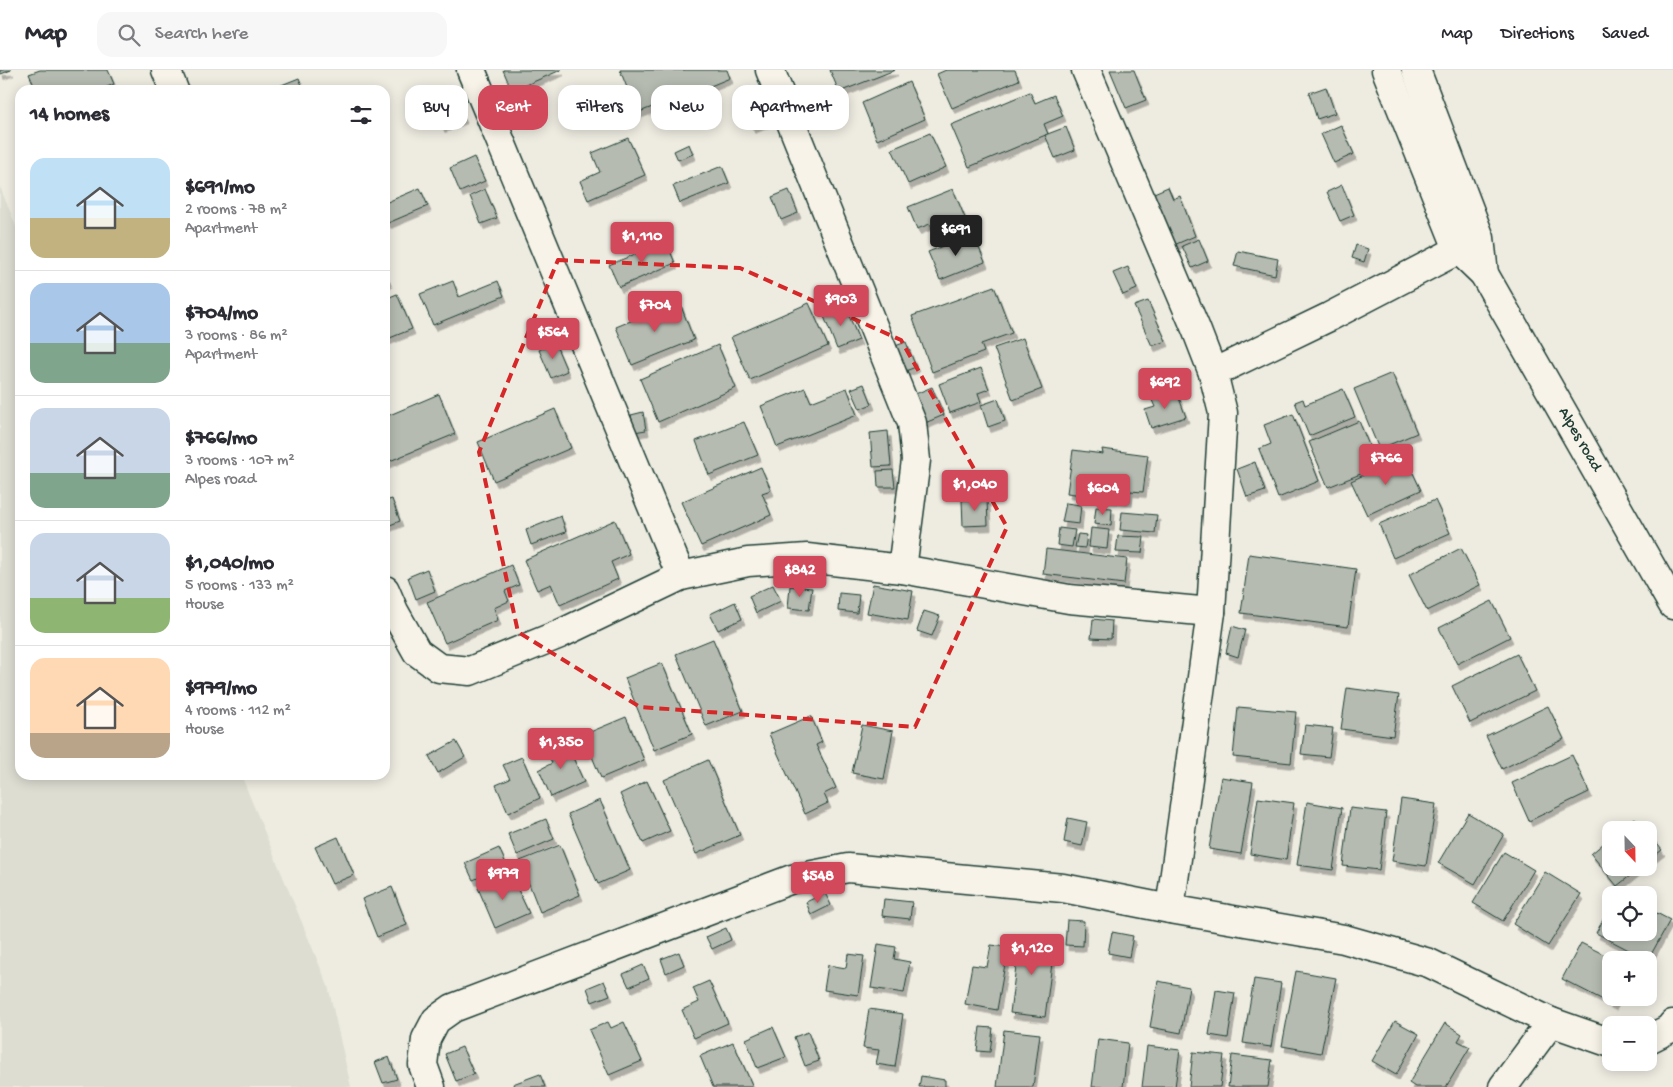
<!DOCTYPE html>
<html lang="en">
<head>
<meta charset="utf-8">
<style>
  body { margin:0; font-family:"Gochi Hand",sans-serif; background:#f7f7f7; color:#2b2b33; height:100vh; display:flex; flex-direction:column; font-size:19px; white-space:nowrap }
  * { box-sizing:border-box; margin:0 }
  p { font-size:16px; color:#7c7c81 }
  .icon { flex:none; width:28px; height:28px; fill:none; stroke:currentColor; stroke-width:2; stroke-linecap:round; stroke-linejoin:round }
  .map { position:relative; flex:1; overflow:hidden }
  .side { position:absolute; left:15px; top:15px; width:375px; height:695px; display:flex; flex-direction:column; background:#fff; border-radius:15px; box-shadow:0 2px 12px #0003 }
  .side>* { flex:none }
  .top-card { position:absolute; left:405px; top:15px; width:475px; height:45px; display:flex; gap:10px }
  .needle { width:32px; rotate:158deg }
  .buttons { position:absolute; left:1602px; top:751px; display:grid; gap:10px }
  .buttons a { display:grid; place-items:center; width:55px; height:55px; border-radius:10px; background:#fff; box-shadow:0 2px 12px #0003; font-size:25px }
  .price { position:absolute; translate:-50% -42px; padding:0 11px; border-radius:5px; background:#d1495b; color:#fff; font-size:16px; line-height:32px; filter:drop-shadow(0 1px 2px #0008) }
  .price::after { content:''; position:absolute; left:50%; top:30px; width:15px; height:11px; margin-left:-8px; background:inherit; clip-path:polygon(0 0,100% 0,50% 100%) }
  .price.selected { background:#222; color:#fff }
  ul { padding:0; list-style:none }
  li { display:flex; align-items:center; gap:15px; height:125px; padding:0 15px }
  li+li { border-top:1px solid #e1e1e2 }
  li span { display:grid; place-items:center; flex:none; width:140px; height:100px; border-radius:15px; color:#555 }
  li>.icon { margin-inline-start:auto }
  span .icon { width:60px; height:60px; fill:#fffc; stroke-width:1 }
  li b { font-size:21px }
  h2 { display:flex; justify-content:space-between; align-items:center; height:60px; padding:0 15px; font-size:21px }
  .tag { padding:0 18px; border-radius:15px; background:#fff; box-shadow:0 2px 12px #0003; font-size:18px; line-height:45px }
  .tag.selected { background:#d1495b; color:#fff }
  header { display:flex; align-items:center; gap:30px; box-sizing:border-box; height:70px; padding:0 25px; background:#fff; border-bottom:1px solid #e1e1e2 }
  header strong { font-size:24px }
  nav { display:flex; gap:28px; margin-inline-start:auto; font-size:18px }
  .search { width:350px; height:45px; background:#f7f7f7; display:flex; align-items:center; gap:12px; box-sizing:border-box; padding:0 18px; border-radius:15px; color:#7c7c81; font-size:19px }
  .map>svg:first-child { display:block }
  .built { fill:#ddddd2 }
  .building { fill:#b5bbb0; stroke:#1f3d34; filter:url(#shadow) }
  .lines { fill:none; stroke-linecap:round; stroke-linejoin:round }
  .street-casing { stroke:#1f3d34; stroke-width:31 }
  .secondary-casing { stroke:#1f3d34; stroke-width:31 }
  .street { stroke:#f7f3e8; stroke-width:28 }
  .secondary { stroke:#f7f3e8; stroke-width:28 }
  .marked { fill:none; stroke:#d62828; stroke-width:4; stroke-dasharray:10 6; stroke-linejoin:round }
  .labels { text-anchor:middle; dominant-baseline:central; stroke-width:4; stroke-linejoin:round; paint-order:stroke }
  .street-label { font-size:16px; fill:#1f3d34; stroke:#f7f3e8 }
</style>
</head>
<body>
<header>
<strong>Map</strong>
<div class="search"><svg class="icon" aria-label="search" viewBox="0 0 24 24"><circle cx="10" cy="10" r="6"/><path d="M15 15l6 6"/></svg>Search here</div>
<nav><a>Map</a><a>Directions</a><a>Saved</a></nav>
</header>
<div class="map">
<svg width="1673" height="1017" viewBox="0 0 1673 1017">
  <defs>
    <filter id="shadow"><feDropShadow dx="3" dy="5.5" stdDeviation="0" flood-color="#0004"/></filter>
  </defs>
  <rect width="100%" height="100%" fill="#eeece1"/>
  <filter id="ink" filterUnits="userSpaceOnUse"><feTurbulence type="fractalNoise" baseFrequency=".02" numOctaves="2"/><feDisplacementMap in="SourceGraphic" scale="10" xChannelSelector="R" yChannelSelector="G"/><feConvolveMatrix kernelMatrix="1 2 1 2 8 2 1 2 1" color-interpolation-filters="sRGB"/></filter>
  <g filter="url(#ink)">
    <path class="built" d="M0 117 20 166V705H241L328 916 351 1017H0Z"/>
    <g class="building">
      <path d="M0 0H11L1 4Z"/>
      <path d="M40 0H108L114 14 100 20H36L29 4Z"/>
      <path d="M503 0H561L512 21Z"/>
      <path d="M620 0H727L730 8 691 24 693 27 672 35 670 30 637 43Z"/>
      <path d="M830 0H895L839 22Z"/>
      <path d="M946 0H1015L1019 10 952 38 937 4Z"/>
      <path d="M1110 0H1134L1146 30 1126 38Z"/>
      <path d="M299 8 304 20H269Z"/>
      <path d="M909 12 925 49 877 70 862 33Z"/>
      <path d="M1326 17 1335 43 1317 49 1309 23Z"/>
      <path d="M453 22 464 48 442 57 431 31Z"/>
      <path d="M1030 22 1035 33 1054 25 1063 46 1044 54 1048 64 969 97 951 55Z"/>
      <path d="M767 34 773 49 752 58 746 44Z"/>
      <path d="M1341 55 1354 84 1334 93 1321 64Z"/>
      <path d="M1066 57 1075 80 1055 88 1045 65Z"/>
      <path d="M930 63 946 97 908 114 892 79Z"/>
      <path d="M628 68 645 105 588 130 580 111 600 102 592 83Z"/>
      <path d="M689 74 693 84 678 90 674 81Z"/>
      <path d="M474 87 485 111 460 122 450 98Z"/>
      <path d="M722 96 729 113 680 133 673 116Z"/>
      <path d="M1342 115 1354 145 1340 151 1327 122Z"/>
      <path d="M1168 117 1173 129 1180 126 1195 166 1174 175 1154 123Z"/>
      <path d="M420 118 428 136 388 153 385 145V133Z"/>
      <path d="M485 119 497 148 481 154 470 126Z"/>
      <path d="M953 119 970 160 937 173 930 154 917 159 908 137Z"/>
      <path d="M789 120 798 143 781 150 772 127Z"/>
      <path d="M973 164 985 192 940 210 928 182Z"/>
      <path d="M1199 169 1208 191 1192 198 1182 176Z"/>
      <path d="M666 171 675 193 619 217 609 195Z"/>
      <path d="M1356 175 1368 179 1364 192 1352 188Z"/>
      <path d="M1238 181 1278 189 1275 205 1234 196Z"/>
      <path d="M1128 197 1137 219 1123 225 1113 203Z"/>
      <path d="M385 202 389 212 385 214Z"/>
      <path d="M453 211 459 227 498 211 504 226 433 255 420 224Z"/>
      <path d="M994 216 1012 263 981 274 984 282 932 302 912 246Z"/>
      <path d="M397 224 412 259 385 270V229Z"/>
      <path d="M679 231 694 270 632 295 616 257Z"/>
      <path d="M1148 231 1166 271 1152 276 1134 236Z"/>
      <path d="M809 233 828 276 750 310 731 267Z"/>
      <path d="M845 236 859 270 837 279 823 244Z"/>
      <path d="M1023 268 1042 319 1013 330 994 278Z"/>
      <path d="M906 272 916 297 900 303 890 278Z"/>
      <path d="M555 273 567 301 551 308 539 280Z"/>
      <path d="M718 275 736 318 658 352 640 309Z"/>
      <path d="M981 298 989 319 978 323 981 332 950 343 939 314Z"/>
      <path d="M1392 303 1417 363 1379 379 1354 319Z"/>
      <path d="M864 314 872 334 860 339 851 319Z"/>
      <path d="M932 317 944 345 925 353 913 325Z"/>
      <path d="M805 318 811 332 847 318 857 345 777 377 761 336Z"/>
      <path d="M1343 319 1355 347 1309 366 1295 332 1303 329 1305 335Z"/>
      <path d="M1176 320 1186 347 1151 358 1145 340 1155 337 1151 328Z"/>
      <path d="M439 324 455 364 385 393V347Z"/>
      <path d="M998 329 1005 351 988 357 981 335Z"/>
      <path d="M555 339 571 378 494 411 478 372Z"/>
      <path d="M643 342 646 360 634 362 631 345Z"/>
      <path d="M1293 344 1319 411 1278 428 1259 379 1271 374 1264 355Z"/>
      <path d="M1359 351 1378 397 1328 417 1309 372Z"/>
      <path d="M744 352 758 385 709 405 696 371Z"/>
      <path d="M888 361 891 396 873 397 870 363Z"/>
      <path d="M1102 379 1148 385 1143 422 1130 421 1129 431 1067 423 1073 380 1103 384Z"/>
      <path d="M1405 386 1421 420 1367 445 1351 411Z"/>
      <path d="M1255 392 1265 421 1247 427 1237 399Z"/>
      <path d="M761 397 771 420 762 423 771 445 701 476 681 432Z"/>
      <path d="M893 400 895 417H878L877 401Z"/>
      <path d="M392 429 400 451 385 457V431Z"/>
      <path d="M987 429 988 455 963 456 962 430Z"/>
      <path d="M1435 430 1450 463 1393 488 1379 454Z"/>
      <path d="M1066 433 1081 435 1079 454 1062 452Z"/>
      <path d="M1096 437 1112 438 1111 456 1094 454Z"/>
      <path d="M1122 442 1157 445 1155 463 1120 460Z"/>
      <path d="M561 446 566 462 531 475 526 460Z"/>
      <path d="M615 450 629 484 611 492 618 509 560 535 551 514 537 520 524 490Z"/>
      <path d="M1059 458 1075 460 1072 477 1057 475Z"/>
      <path d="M1091 458 1109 460 1107 479 1089 477Z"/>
      <path d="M1078 464 1087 465 1085 478 1075 477Z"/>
      <path d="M1118 466 1144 467 1142 483 1116 482Z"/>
      <path d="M1461 478 1480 515 1427 541 1409 505Z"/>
      <path d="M1046 479 1127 489 1124 514 1043 504Z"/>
      <path d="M1249 484 1356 499 1348 557 1241 543Z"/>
      <path d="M511 495 519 515 505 521 509 531 494 538 498 550 445 573 427 532Z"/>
      <path d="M427 499 435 521 416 529 408 507Z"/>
      <path d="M873 514 913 521 908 550 867 543Z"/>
      <path d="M773 515 781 531 756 543 749 526Z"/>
      <path d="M790 516 812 518 809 540 788 538Z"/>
      <path d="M839 523 859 525 857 543 838 541Z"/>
      <path d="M1492 531 1510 567 1457 594 1439 558Z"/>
      <path d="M735 532 742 549 718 560 710 544Z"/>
      <path d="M924 541 940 546 932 566 917 561Z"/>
      <path d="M1093 549 1112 551 1111 569 1091 568Z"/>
      <path d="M1232 556 1245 560 1238 587 1226 583Z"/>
      <path d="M713 569 743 641 706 656 676 584Z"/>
      <path d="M1517 584 1535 621 1470 653 1452 616Z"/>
      <path d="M662 593 692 664 654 680 625 608Z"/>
      <path d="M1347 618 1399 625 1393 666 1341 659Z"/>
      <path d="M1548 636 1564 669 1502 699 1486 666Z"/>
      <path d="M1238 637 1296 642 1291 693 1233 687Z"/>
      <path d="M811 646 822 672 816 675 836 718 824 724 828 733 805 744 769 664Z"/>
      <path d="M626 647 644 690 601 708 583 665Z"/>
      <path d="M862 655 893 661 884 709 852 703Z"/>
      <path d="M1305 655 1333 658 1329 687 1301 684Z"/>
      <path d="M565 670 584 712 551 727 539 700 552 693 546 679Z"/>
      <path d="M456 671 465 687 438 703 429 686Z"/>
      <path d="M1572 685 1589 722 1529 751 1512 713Z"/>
      <path d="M522 687 540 728 508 743 496 715 510 709 503 695Z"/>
      <path d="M708 690 740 765 696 784 664 710Z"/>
      <path d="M1221 707 1253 712 1241 784 1209 779Z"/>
      <path d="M647 711 670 761 643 773 620 724Z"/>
      <path d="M1258 728 1294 733 1286 790 1250 784Z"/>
      <path d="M1401 729 1436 734 1426 796 1392 791Z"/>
      <path d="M600 730 630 800 598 814 568 744Z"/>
      <path d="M1307 732 1342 738 1333 800 1297 795Z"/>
      <path d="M1350 738 1386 742 1379 800 1343 796Z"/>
      <path d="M1468 743 1504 764 1475 814 1438 793Z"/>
      <path d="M1068 748 1087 752 1082 776 1064 772Z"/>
      <path d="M1635 748 1645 760H1620Z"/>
      <path d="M546 749 554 769 517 785 508 764Z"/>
      <path d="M1649 764 1662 780 1649 790Z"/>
      <path d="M338 767 354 805 332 814 315 777Z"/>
      <path d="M1611 767V798H1640L1617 816 1591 784Z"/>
      <path d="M560 775 580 825 540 842 520 791Z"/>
      <path d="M499 778 507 796 473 810 465 793Z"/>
      <path d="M1504 782 1534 800 1503 851 1473 833Z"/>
      <path d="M1545 802 1581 824 1548 876 1513 854Z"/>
      <path d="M510 803 529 843 495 858 478 818Z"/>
      <path d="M392 817 407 855 377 867 362 829Z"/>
      <path d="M825 823 831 835 811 845 806 832Z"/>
      <path d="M884 829 912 832 910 849 882 846Z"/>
      <path d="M1611 835V862H1649V839L1670 850 1648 890 1596 863Z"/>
      <path d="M1067 850 1084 851 1083 876 1065 875Z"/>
      <path d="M726 858 731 870 712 879 706 867Z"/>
      <path d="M1112 862 1133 866 1129 887 1108 883Z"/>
      <path d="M1020 865 1055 870 1045 947 1010 943Z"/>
      <path d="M1581 873 1615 890H1611V928H1617L1613 935 1562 909Z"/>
      <path d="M878 874 896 877 894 889 910 892 904 923 871 918Z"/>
      <path d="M991 875 1008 877 997 940 965 934 972 895 987 897Z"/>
      <path d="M679 882 684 895 666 903 661 889Z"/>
      <path d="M848 884 864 886 858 925 824 920 828 895 846 898Z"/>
      <path d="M643 895 649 908 629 917 623 904Z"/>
      <path d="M1296 901 1336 908 1321 983 1282 976Z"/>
      <path d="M1254 909 1281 913 1271 977 1243 973Z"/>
      <path d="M604 911 610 925 592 932 587 918Z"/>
      <path d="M709 911 728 953 694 968 682 940 699 932 693 918Z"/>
      <path d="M1158 911 1189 917 1181 963 1150 957Z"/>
      <path d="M1216 920 1235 923 1228 968 1209 965Z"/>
      <path d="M869 939 903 944 895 997 876 994 879 980 863 978Z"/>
      <path d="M1395 951 1419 964 1396 1005 1372 991Z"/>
      <path d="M608 952 611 958 624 952 642 991 609 1005 589 960Z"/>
      <path d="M1445 953 1462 964 1458 971 1470 977 1446 1017H1415L1409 1013Z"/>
      <path d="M773 957 786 987 757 998 746 969Z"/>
      <path d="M980 957 993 958 990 982 977 981Z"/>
      <path d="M1004 960 1040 964 1033 1017H997Z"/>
      <path d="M808 962 819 991 805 996 794 967Z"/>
      <path d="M1098 969 1128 973 1123 1017H1092Z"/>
      <path d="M733 972 753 1017H713L700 986Z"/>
      <path d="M1147 976 1180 980 1175 1017H1142Z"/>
      <path d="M462 977 474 1004 456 1011 445 984Z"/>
      <path d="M1193 982 1224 985 1220 1017H1189Z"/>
      <path d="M1232 985 1272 990 1268 1017H1228Z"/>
      <path d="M389 987 397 1009 383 1013 375 992Z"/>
      <path d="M540 1004 545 1017H514L513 1014Z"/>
      <path d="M921 1006 945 1010V1017H919Z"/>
    </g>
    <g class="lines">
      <defs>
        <g id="street">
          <path d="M166 0 174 20"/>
          <path d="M471 0 681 506"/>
          <path d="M770 0 912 353 916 390 902 499"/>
          <path d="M1086 0 1196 259 1213 303 1223 343 1211 542 1170 839"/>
          <path d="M1213 303 1329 247 1479 169"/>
          <path d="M385 520 394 541 417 582 439 598 470 601 560 564 681 506 748 492 807 488 902 499 1069 529 1211 542"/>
          <path d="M1551 952 1611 973"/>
          <path d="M1649 969 1669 959 1673 954"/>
          <path d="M431 1017 423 995 426 969 436 950 453 938 792 809 848 798 1063 818 1170 839 1344 869 1429 893 1551 952 1503 1017"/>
        </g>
        <g id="secondary">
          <path d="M1386 0 1458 179 1484 204 1673 535"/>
          <path d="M1416 0 1480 168 1484 204"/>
        </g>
      </defs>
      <use href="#street" class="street-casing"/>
      <use href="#secondary" class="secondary-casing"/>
      <use href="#street" class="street"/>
      <use href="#secondary" class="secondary"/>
    </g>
  </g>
  <path class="marked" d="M558 190 740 198 901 270 1007 457 915 657 640 637 518 562 479 382Z"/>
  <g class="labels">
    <g class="street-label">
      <text transform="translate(1579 370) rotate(60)">Alpes road</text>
    </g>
  </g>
</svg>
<div class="buttons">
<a><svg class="needle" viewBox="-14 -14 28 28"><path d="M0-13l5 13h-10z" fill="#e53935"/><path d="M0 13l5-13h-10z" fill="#7c7c81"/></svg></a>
<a><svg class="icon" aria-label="locate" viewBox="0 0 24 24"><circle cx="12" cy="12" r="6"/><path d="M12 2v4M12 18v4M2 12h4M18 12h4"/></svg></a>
<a>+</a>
<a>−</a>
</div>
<b class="price selected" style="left:956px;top:187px">$691</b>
<b class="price" style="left:642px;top:194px">$1,110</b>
<b class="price" style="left:841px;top:257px">$903</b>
<b class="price" style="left:655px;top:263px">$704</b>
<b class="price" style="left:553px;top:290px">$564</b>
<b class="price" style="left:1165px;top:340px">$692</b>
<b class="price" style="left:1386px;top:416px">$766</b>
<b class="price" style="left:975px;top:442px">$1,040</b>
<b class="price" style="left:1103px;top:446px">$604</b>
<b class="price" style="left:800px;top:528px">$842</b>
<b class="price" style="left:561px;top:700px">$1,350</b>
<b class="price" style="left:503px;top:831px">$979</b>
<b class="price" style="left:818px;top:834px">$548</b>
<b class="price" style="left:1032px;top:906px">$1,120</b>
<div class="top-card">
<a class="tag">Buy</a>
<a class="tag selected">Rent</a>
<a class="tag">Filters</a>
<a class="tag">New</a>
<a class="tag">Apartment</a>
</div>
<section class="side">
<h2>14 homes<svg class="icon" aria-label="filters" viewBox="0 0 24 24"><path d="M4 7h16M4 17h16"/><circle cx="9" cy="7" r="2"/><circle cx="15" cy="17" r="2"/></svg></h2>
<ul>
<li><span style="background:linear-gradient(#bfe0f5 60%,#c2b280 0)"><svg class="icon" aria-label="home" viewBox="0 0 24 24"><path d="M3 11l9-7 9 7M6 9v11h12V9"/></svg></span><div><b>$691/mo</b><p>2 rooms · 78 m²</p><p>Apartment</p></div></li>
<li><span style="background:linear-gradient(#a9c7e8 60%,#7fa58c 0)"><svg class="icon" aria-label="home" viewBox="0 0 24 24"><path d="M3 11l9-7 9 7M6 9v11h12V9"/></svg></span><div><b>$704/mo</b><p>3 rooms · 86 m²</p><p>Apartment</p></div></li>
<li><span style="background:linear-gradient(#c9d6e8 65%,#7fa58c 0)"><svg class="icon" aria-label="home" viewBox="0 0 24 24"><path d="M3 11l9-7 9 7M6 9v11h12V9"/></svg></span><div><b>$766/mo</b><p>3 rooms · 107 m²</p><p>Alpes road</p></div></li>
<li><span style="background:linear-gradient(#c9d6e8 65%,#8fb573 0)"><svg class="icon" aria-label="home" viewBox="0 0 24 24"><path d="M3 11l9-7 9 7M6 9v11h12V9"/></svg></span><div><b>$1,040/mo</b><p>5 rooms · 133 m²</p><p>House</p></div></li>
<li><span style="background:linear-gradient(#ffd9b3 75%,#b9a48a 0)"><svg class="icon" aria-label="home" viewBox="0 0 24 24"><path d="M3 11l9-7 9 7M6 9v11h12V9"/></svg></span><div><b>$979/mo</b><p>4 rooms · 112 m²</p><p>House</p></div></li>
</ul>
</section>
</div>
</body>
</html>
